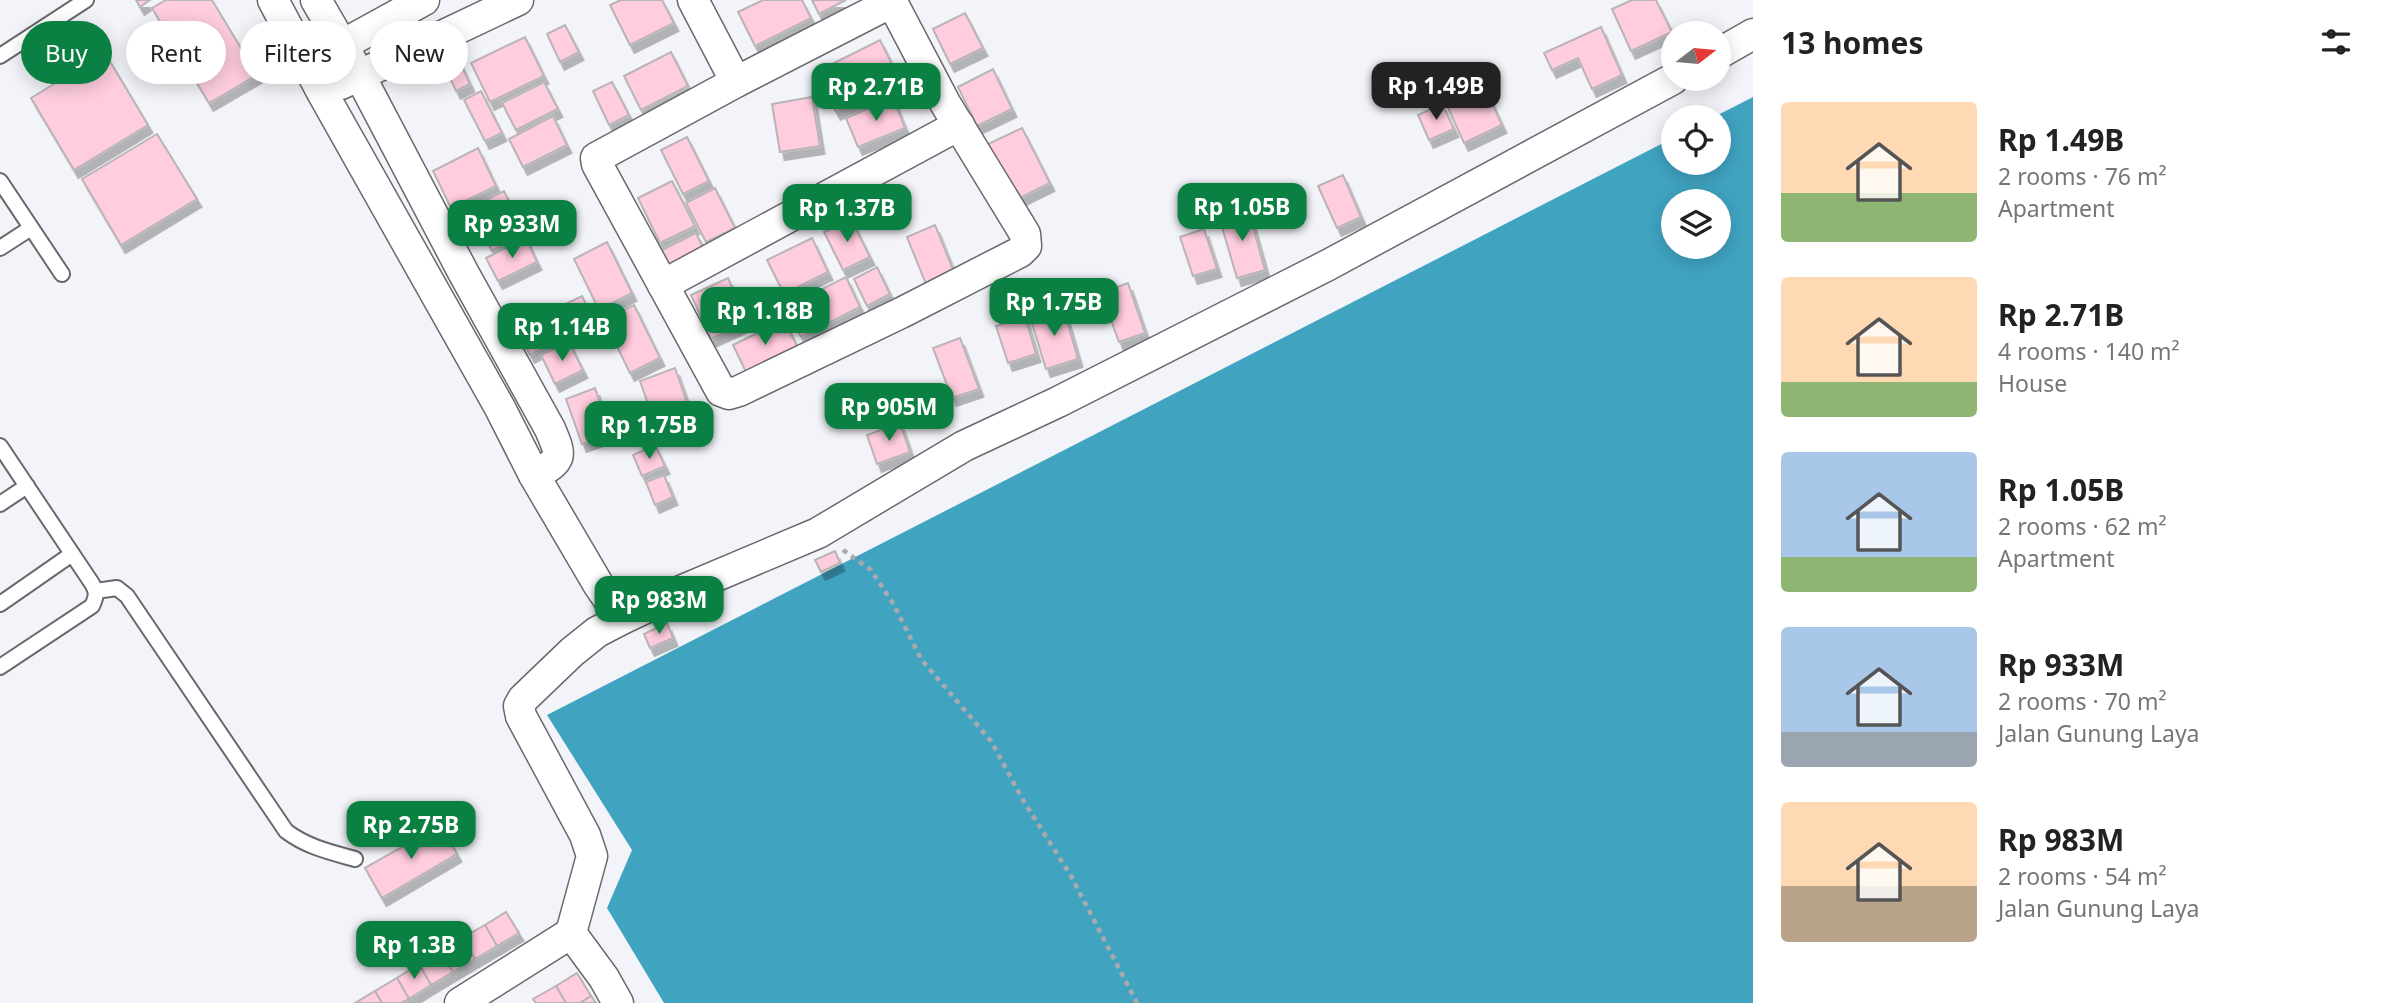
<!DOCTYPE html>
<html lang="en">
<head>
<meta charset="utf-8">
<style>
  body { margin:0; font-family:"Noto Sans",sans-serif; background:#f2f2f2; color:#222; height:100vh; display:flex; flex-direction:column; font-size:26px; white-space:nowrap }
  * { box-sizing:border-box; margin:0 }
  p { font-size:23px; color:#767676 }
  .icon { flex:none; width:38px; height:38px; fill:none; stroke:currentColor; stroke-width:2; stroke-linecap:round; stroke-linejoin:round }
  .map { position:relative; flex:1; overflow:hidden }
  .side { display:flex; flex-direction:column; background:#fff; width:630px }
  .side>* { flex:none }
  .guide { position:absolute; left:21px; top:21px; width:665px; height:63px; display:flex; gap:14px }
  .needle { width:46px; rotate:74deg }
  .tools { position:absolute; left:1661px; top:21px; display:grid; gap:14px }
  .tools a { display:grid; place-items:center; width:70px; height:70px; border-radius:50%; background:#fff; box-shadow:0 4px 18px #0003; font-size:35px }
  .price { position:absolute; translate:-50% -60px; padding:0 16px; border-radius:14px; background:#0b8043; color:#fff; font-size:23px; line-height:46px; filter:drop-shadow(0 2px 4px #0008) }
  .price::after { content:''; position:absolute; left:50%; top:42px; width:21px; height:16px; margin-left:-10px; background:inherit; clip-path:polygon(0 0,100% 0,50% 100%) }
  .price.current { background:#222; color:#fff }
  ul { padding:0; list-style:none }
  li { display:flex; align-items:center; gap:21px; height:175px; padding:0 28px }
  li span { display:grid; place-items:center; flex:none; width:196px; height:140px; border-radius:7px; color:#555 }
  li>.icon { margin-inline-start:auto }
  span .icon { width:84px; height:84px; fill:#fffc; stroke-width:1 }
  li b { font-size:30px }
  h2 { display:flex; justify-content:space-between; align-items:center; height:84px; padding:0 28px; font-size:30px }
  .tag { padding:0 24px; border-radius:32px; background:#fff; box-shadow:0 4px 18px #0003; font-size:24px; line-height:63px }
  .tag.current { background:#0b8043; color:#fff }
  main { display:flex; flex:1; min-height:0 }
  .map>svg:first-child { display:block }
  .water { fill:#40a4c1; fill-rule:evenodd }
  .building { fill:#ffcdde; stroke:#b9b4b6; stroke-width:2; filter:url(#shadow) }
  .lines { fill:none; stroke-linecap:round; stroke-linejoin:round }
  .lane-casing { stroke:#67696d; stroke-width:18 }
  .street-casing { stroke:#67696d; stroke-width:33 }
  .path { stroke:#a8aaae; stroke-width:4.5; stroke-dasharray:5 5; stroke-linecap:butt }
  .lane { stroke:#fff; stroke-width:14 }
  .street { stroke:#fff; stroke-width:30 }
</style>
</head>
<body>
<main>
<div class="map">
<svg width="1753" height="1003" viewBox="0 0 1753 1003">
  <defs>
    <filter id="shadow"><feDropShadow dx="4.5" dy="8" stdDeviation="0" flood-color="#0004"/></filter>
  </defs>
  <rect width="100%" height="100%" fill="#f2f4f9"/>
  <path class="water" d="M1753 97V1003H664L607 908 632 850 547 715 1673 138V163H1718V117H1714ZM1673 201H1718V247H1673Z"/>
  <g class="building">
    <path d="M136 0H150L140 7Z"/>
    <path d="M166 0H212L257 75 209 103 152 8Z"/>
    <path d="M621 0H662L674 23 630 45 610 5Z"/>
    <path d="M763 0H802L811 18 755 46 738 12Z"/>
    <path d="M812 0H846L819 14Z"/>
    <path d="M1632 0H1656L1672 32 1631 51 1612 9Z"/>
    <path d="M965 13 983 48 950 64 933 29Z"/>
    <path d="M565 25 579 52 560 62 547 34Z"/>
    <path d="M1601 27 1622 75 1592 89 1578 58 1552 70 1544 53Z"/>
    <path d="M525 37 544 76 490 102 471 63Z"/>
    <path d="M880 40 900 80 836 112 816 72Z"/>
    <path d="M671 52 688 86 641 110 624 76Z"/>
    <path d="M105 53 148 125 74 170 31 98Z"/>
    <path d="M457 56 470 84 456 91 443 63Z"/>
    <path d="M993 69 1012 109 977 126 958 87Z"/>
    <path d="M544 82 558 109 516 130 502 103Z"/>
    <path d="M612 82 629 115 609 125 593 91Z"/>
    <path d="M1483 84 1502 125 1464 143 1445 101Z"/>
    <path d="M481 91 502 133 485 141 464 100Z"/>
    <path d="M812 97 820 146 780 152 772 104Z"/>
    <path d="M893 98 905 128 858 147 846 118Z"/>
    <path d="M1442 104 1454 129 1429 140 1418 115Z"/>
    <path d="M553 116 567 145 523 167 509 139Z"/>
    <path d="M1022 128 1050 183 1012 202 984 146Z"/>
    <path d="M157 134 197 199 121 245 82 179Z"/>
    <path d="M687 137 709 181 683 194 661 150Z"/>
    <path d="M478 148 496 186 451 208 433 171Z"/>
    <path d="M1343 175 1361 217 1337 228 1318 186Z"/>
    <path d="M672 181 695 226 660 243 638 198Z"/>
    <path d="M715 188 735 228 706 242 686 203Z"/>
    <path d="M504 191 525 234 492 251 470 208Z"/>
    <path d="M1248 209 1265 270 1237 278 1219 217Z"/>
    <path d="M851 219 870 257 843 270 824 232Z"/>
    <path d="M935 225 956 277 928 289 907 237Z"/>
    <path d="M1204 229 1217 269 1193 276 1180 237Z"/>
    <path d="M696 233 705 252 669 270 660 251Z"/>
    <path d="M526 238 537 262 498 281 486 258Z"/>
    <path d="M812 238 828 272 784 294 767 260Z"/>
    <path d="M607 242 632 293 599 310 574 259Z"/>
    <path d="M877 267 890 294 867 306 854 279Z"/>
    <path d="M846 277 860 307 801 337 786 307Z"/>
    <path d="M728 278 748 322 711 339 691 295Z"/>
    <path d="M1128 283 1145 333 1119 342 1101 293Z"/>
    <path d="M582 296 595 323 566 337 553 310Z"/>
    <path d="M634 305 660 358 630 373 604 320Z"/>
    <path d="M1063 307 1078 359 1046 369 1030 317Z"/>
    <path d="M544 312 558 341 530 355 515 326Z"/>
    <path d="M1025 317 1036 354 1008 363 996 326Z"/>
    <path d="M784 320 798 348 747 374 733 345Z"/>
    <path d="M960 338 979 389 952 398 933 348Z"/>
    <path d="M569 342 583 370 555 384 541 355Z"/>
    <path d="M675 368 692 417 657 429 640 381Z"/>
    <path d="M595 388 611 434 582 444 566 399Z"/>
    <path d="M900 423 910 452 877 464 867 435Z"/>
    <path d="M655 445 665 466 642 476 633 455Z"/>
    <path d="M664 475 673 497 655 505 646 482Z"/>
    <path d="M835 551 840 563 821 572 815 560Z"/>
    <path d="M667 623 673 638 650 648 644 634Z"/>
    <path d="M441 825 457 854 382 898 365 868Z"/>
    <path d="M506 912 519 933 497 946 485 925Z"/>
    <path d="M485 925 497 946 475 959 462 938Z"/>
    <path d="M462 938 475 959 453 972 440 951Z"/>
    <path d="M440 951 453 972 431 985 419 964Z"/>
    <path d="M419 964 431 985 409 999 397 978Z"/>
    <path d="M577 973 591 996 580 1003H566L556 986Z"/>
    <path d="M397 978 409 999 401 1003H382L375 991Z"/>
    <path d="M556 986 566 1003H536L533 999Z"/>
    <path d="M375 991 382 1003H355Z"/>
    <path d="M591 996 596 1003H580Z"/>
  </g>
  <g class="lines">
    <defs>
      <g id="lane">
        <path d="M0 56 86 0"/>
        <path d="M0 181 62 274"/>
        <path d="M0 248 31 228"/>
        <path d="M0 446 91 582C97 591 97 596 92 606L0 667"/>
        <path d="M0 504 27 486"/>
        <path d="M96 591 117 588 127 596 286 831C307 847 330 852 355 859"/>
        <path d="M0 604 72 554"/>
      </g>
      <g id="street">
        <path d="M273 0 323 94 500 408 534 475 598 584 622 619"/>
        <path d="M316 0 359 74 463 272 550 429C562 457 563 460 534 475"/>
        <path d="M693 0 736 82"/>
        <path d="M892 2 945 103 1025 234 1026 246 1020 252 901 313 739 391 729 394 721 391 597 164 596 158 736 82Z"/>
        <path d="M326 54 424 0"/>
        <path d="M1718 54 1753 34"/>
        <path d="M341 84 518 0"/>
        <path d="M663 285 959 125"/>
        <path d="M460 1003 571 933"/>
        <path d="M618 1003 604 978 571 933 592 856 585 835 521 716 519 706 523 699 572 652 597 632 622 619 683 590 818 533 964 446 1058 402 1328 265 1673 79"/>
      </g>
    </defs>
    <use href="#lane" class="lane-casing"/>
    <use href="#street" class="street-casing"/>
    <path class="path" d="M843 550 871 570 894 605 921 659 991 741 1023 800 1071 876 1137 1003"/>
    <use href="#lane" class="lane"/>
    <use href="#street" class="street"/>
  </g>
</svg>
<div class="tools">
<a><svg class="needle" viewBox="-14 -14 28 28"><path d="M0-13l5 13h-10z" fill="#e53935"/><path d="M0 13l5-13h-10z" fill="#767676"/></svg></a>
<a><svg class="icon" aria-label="locate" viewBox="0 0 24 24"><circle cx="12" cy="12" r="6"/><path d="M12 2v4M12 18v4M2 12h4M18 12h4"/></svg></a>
<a><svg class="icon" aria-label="layers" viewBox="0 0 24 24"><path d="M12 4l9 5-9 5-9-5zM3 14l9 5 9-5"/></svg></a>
</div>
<b class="price current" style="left:1436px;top:122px">Rp 1.49B</b>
<b class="price" style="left:876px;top:123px">Rp 2.71B</b>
<b class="price" style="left:1242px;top:243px">Rp 1.05B</b>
<b class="price" style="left:847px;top:244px">Rp 1.37B</b>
<b class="price" style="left:512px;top:260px">Rp 933M</b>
<b class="price" style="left:1054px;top:338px">Rp 1.75B</b>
<b class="price" style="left:765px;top:347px">Rp 1.18B</b>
<b class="price" style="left:562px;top:363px">Rp 1.14B</b>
<b class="price" style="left:889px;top:443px">Rp 905M</b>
<b class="price" style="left:649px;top:461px">Rp 1.75B</b>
<b class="price" style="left:659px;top:636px">Rp 983M</b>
<b class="price" style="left:411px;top:861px">Rp 2.75B</b>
<b class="price" style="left:414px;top:981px">Rp 1.3B</b>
<div class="guide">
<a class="tag current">Buy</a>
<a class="tag">Rent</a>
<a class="tag">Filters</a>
<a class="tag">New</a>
</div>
</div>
<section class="side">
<h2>13 homes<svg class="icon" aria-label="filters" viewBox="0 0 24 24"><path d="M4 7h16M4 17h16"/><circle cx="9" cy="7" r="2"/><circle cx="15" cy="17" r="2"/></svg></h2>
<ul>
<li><span style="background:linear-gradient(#ffd9b3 65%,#8fb573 0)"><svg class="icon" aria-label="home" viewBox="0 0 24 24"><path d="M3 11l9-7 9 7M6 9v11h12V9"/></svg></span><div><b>Rp 1.49B</b><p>2 rooms · 76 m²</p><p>Apartment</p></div></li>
<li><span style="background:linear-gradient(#ffd9b3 75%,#8fb573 0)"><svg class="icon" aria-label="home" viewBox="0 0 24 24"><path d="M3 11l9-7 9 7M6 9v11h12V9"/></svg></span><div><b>Rp 2.71B</b><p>4 rooms · 140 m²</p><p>House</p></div></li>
<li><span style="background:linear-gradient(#a9c7e8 75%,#8fb573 0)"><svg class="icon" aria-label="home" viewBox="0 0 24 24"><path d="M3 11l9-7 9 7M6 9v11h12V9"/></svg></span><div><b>Rp 1.05B</b><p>2 rooms · 62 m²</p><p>Apartment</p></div></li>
<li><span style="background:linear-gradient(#a9c7e8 75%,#9aa5b1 0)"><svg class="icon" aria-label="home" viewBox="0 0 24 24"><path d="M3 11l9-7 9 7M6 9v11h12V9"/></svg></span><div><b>Rp 933M</b><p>2 rooms · 70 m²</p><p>Jalan Gunung Laya</p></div></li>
<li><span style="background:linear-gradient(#ffd9b3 60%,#b9a48a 0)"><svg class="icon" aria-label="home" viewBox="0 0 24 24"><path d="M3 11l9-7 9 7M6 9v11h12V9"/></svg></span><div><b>Rp 983M</b><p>2 rooms · 54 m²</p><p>Jalan Gunung Laya</p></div></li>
</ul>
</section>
</main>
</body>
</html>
